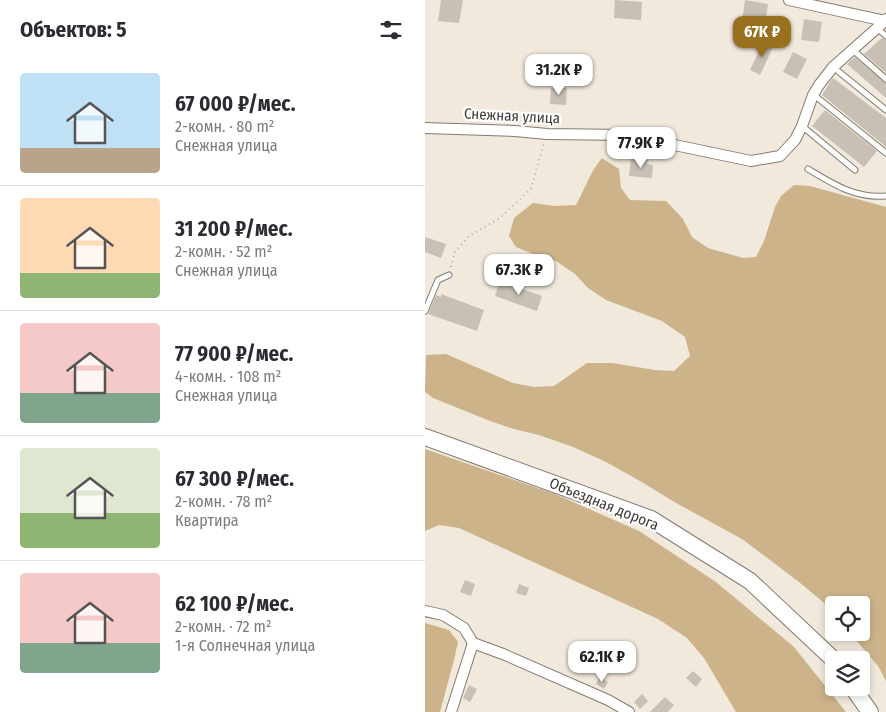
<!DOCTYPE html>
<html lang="ru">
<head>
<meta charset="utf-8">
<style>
  body { margin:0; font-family:"Fira Sans Condensed",sans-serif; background:#f2f2f3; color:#2b2b33; height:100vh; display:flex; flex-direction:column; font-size:19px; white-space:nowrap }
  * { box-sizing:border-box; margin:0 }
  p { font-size:16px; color:#7c7c81 }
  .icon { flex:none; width:28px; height:28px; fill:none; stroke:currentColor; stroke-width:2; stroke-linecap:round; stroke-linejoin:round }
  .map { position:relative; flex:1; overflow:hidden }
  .side { display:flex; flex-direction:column; background:#fff; width:425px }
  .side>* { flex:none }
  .buttons { position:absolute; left:400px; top:596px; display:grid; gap:10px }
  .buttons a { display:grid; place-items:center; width:45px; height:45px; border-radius:5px; background:#fff; box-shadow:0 2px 8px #0003; font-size:25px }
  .price { position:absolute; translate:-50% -42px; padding:0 11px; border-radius:10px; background:#fff; color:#222; font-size:16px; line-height:32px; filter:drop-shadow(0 1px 2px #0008) }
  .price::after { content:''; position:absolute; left:50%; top:30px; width:15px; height:11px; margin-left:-8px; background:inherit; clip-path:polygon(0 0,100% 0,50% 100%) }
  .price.current { background:#99701d; color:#fff }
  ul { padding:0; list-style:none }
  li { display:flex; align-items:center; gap:15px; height:125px; padding:0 20px }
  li+li { border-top:1px solid #e1e1e2 }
  li span { display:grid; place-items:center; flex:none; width:140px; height:100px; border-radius:5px; color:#555 }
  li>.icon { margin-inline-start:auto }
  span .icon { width:60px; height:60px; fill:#fffc; stroke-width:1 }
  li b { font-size:21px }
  h2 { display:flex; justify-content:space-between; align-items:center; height:60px; padding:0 20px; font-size:21px }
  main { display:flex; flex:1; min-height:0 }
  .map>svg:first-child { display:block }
  .forest { fill:#ccb38a }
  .building { fill:#c8c0b4 }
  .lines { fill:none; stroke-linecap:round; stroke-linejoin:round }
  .service-casing { stroke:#827b70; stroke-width:7 }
  .minor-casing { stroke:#827b70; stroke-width:12 }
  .primary-casing { stroke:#827b70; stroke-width:18 }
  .path { stroke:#b3ada3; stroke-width:2; stroke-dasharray:1 4; stroke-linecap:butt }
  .service { stroke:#fff; stroke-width:5 }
  .minor { stroke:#fff; stroke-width:10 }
  .primary { stroke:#fff; stroke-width:16 }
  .labels { text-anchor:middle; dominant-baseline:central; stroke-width:4.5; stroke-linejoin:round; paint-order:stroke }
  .street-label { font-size:15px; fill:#403d38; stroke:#fff }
</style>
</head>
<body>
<main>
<section class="side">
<h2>Объектов: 5<svg class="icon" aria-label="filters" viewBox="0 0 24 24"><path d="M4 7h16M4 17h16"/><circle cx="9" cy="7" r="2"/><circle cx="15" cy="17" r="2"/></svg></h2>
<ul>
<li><span style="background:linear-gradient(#bfe0f5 75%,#b9a48a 0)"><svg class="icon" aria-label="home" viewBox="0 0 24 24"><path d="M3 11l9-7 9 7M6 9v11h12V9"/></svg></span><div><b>67 000 ₽/мес.</b><p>2-комн. · 80 m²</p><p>Снежная улица</p></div></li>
<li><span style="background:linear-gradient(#ffd9b3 75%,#8fb573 0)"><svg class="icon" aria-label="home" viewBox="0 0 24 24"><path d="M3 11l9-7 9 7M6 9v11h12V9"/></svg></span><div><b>31 200 ₽/мес.</b><p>2-комн. · 52 m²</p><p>Снежная улица</p></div></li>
<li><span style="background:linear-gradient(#f6c9c9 70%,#7fa58c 0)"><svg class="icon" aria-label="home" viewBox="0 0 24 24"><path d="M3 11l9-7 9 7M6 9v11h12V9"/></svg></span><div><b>77 900 ₽/мес.</b><p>4-комн. · 108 m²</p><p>Снежная улица</p></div></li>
<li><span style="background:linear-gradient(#dfe7d0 65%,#8fb573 0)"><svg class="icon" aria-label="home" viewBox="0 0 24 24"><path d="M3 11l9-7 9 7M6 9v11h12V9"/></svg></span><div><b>67 300 ₽/мес.</b><p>2-комн. · 78 m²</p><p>Квартира</p></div></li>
<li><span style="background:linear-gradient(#f6c9c9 70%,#7fa58c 0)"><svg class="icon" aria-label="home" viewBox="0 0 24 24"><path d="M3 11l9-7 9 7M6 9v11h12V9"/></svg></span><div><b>62 100 ₽/мес.</b><p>2-комн. · 72 m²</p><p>1-я Солнечная улица</p></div></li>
</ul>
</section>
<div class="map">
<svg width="461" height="712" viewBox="0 0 461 712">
  <rect width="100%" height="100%" fill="#f1e9dc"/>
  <g class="forest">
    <path d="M177 158 194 169 196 188 205 200 241 201 258 219 267 237 283 248 318 258 331 257 339 241 350 207 356 196 369 185 385 186 461 207V681L453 666 425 633 436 632V605H409V614L398 602 374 582 317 539 251 503 215 481 181 462 148 447 114 435 89 429 65 421 8 398 0 392 1 355 21 354 88 383 109 387 129 386 162 363H187L230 370 249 371 265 356 260 337 237 321 181 300 163 288 150 274 131 261 108 254 91 247 84 236 89 218 108 203 130 206 151 205C160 189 165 172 177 158Z"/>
    <path d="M0 449 130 494 214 531 291 582 369 647 421 712H311L279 658 262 638 233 619 34 528 14 525 0 531Z"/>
    <path d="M0 623 24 630 33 642 29 660 15 712H0Z"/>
  </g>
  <g class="building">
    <path d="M16 0H38L34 23 13 21Z"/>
    <path d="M190 0 217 2 216 20 189 18Z"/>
    <path d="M320 0 343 4 340 25 317 21Z"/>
    <path d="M379 19 397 22 394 42 376 40Z"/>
    <path d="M457 38 461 40V73L439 54Z"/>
    <path d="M339 40 349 45 335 75 325 70Z"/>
    <path d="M368 52 382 59 372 79 358 72Z"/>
    <path d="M430 57 461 83V98L422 64Z"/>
    <path d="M408 78 461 118V147L397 95Z"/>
    <path d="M126 88H142L141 105 125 104Z"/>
    <path d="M400 110 452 151 439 167 387 126Z"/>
    <path d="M206 158 223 160 222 164 228 165 227 178 204 176Z"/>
    <path d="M0 237 21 244 16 258 0 252Z"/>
    <path d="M75 281 117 296 112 311 70 296Z"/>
    <path d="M16 294 59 310 52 331 3 314 11 295 16 297Z"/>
    <path d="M40 580 50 584 46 596 35 592Z"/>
    <path d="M94 584 104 588 101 596 91 593Z"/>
    <path d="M268 671 277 679 271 687 261 678Z"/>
    <path d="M175 677 183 682 179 689 171 684Z"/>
    <path d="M44 685 52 689 45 702 38 698Z"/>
    <path d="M217 694 223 701 215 709 209 702Z"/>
    <path d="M240 697 249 705 243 712H225Z"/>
  </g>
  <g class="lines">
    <defs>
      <g id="service">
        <path d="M452 28 461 36"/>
        <path d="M428 50 461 79"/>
        <path d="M408 67 461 110"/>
        <path d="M389 95 461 153"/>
        <path d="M377 126 430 170"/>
        <path d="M383 169C408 184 431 199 461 196"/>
        <path d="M0 311 13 280 24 275"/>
      </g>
      <g id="minor">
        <path d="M364 0 460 21 461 19"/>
        <path d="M0 128 90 131 122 134 202 135 326 161 355 156 370 140 377 126 388 95 394 85 408 67 460 21"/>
        <path d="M0 611 18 615 39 628 48 643 78 654 183 700 204 712"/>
        <path d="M26 712 48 643"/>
      </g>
      <g id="primary">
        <path d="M0 437 226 519 325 581 409 660"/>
        <path d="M428 688 445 712"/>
      </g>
    </defs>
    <use href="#service" class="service-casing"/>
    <use href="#minor" class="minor-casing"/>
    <use href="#primary" class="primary-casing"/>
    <path class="path" d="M26 267 30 252 44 236 75 218 106 189 119 143"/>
    <use href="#service" class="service"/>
    <use href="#minor" class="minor"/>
    <use href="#primary" class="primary"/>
  </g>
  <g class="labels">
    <g class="street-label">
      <text transform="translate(87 116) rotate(3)">Снежная улица</text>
      <text transform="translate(179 504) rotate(22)">Объездная дорога</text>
    </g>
  </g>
</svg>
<div class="buttons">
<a><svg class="icon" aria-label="locate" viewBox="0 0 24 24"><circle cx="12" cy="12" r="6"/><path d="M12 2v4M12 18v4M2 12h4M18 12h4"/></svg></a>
<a><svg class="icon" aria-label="layers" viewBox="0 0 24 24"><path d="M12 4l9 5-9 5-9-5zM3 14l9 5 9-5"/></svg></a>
</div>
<b class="price current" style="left:337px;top:58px">67K ₽</b>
<b class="price" style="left:134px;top:96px">31.2K ₽</b>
<b class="price" style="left:216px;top:169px">77.9K ₽</b>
<b class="price" style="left:94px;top:296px">67.3K ₽</b>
<b class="price" style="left:177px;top:683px">62.1K ₽</b>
</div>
</main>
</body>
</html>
